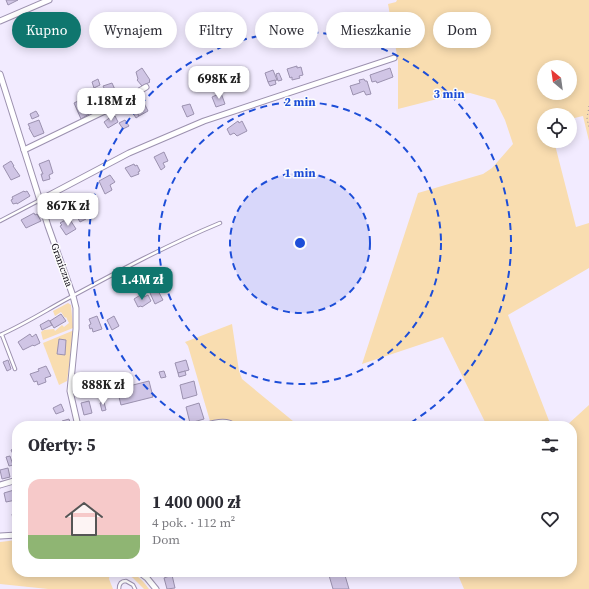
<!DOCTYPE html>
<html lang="pl">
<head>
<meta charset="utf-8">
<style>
  body { margin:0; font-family:"Source Serif 4",serif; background:#f7f7f7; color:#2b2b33; height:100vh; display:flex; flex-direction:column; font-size:15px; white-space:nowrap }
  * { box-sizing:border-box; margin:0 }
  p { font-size:13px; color:#7c7c81 }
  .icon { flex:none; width:22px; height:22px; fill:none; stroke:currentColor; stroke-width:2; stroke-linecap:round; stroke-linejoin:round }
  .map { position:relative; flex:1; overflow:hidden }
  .panel { position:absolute; left:12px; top:421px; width:565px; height:156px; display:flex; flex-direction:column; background:#fff; border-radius:16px; box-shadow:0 2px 10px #0003 }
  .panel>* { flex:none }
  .hud { position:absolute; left:12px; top:12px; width:565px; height:36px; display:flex; gap:8px }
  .needle { width:26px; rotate:331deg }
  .controls { position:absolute; left:537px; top:60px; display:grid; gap:8px }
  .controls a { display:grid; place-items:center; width:40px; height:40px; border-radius:50%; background:#fff; box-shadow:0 2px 10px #0003; font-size:20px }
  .price { position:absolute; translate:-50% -34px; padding:0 9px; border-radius:8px; background:#fff; color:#222; font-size:13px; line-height:26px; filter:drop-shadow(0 1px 2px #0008) }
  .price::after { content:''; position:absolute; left:50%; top:24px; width:12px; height:9px; margin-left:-6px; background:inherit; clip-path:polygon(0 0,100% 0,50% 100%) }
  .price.selected { background:#0f766e; color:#fff }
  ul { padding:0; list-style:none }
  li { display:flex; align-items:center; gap:12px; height:100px; padding:0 16px }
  li span { display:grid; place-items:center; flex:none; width:112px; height:80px; border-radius:12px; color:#555 }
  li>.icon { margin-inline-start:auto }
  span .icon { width:48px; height:48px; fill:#fffc; stroke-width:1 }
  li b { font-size:17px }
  h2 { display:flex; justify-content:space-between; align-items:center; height:48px; padding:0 16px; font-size:17px }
  .tag { padding:0 14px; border-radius:18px; background:#fff; box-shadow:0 2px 10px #0003; font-size:14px; line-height:36px }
  .tag.selected { background:#0f766e; color:#fff }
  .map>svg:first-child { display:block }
  .green { fill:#f9ddb0; fill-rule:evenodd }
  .building { fill:#d0c5e5; stroke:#9b91af }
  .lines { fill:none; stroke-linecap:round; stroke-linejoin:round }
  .service-casing { stroke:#9c91af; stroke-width:4.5 }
  .minor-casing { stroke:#9c91af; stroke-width:7 }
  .path { stroke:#918b9b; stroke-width:1; stroke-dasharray:1 3; stroke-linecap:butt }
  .service { stroke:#fff; stroke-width:2.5 }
  .minor { stroke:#fff; stroke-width:5 }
  .ring { fill:none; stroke:#1d4ed8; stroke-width:2; stroke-dasharray:7 5 }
  .labels { text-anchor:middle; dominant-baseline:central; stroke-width:3; stroke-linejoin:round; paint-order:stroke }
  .street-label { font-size:10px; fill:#110d17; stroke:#fcfcfc }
  .centre { fill:#1d4ed8; stroke:#fcfcfc; stroke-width:2 }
  .ring-label { font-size:12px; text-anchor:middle; font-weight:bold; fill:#1d4ed8; stroke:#fcfcfc; stroke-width:3; stroke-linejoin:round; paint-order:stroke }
</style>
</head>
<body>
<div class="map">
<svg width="589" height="589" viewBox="0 0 589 589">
  <rect width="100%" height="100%" fill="#f2ebff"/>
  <g class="green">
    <path d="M397 0H589V141L583 116 570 119V115H544V141H554L576 227 589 223V268L508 315 551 426H487L443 337 362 364 418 193 483 174 492 168 513 144 505 120 495 100 470 93 453 95 398 109V61L388 4 396 2ZM544 67H570V93H544Z"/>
    <path d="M68 303 71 305 73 328 43 340 41 332 44 330 54 329 55 331 62 325 64 327 69 323 66 317 65 318 61 312 55 316 53 311Z"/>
    <path d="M232 324 239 371 242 379 299 426H237C228 418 221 418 210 421L188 346 185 342Z"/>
    <path d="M72 331H74L67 381 59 385 43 343Z"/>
    <path d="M589 405V589H464L458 575 451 572H572V426H566Z"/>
    <path d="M17 540V572H110L109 579 113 589H48L0 584V542Z"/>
    <path d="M123 572C135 572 142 579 149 589H144L133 578Z"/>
  </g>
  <g class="building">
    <path d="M6 0H18L8 5Z"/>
    <path d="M297 66V68L301 67 303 75 299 76 300 78 292 80V77L290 78 287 69Z"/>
    <path d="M142 68 150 80 149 81 150 82 142 86 137 80 138 79 136 72Z"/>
    <path d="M390 68 393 77 377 83 376 81 372 82 370 75Z"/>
    <path d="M211 70 216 83 208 86 203 73Z"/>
    <path d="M273 70 277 80 268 82 265 73Z"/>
    <path d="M279 73 282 80 278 81 276 74Z"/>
    <path d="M98 79 100 85 94 88 92 82Z"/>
    <path d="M364 79 365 81H367L371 94 366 95 364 91 353 95 350 86 360 83 359 80Z"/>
    <path d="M275 80 276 84 270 86 268 82Z"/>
    <path d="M112 83 117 94 109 98 103 86Z"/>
    <path d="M221 93 225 104 216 107 212 97Z"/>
    <path d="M80 100 82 105 84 104 89 114 81 119 74 103Z"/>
    <path d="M144 103 148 111 139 116 134 108 140 104 141 105Z"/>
    <path d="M190 104 194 114 187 117 182 106Z"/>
    <path d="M134 108 139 116 136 118 131 110Z"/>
    <path d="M36 111 39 116 32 119 30 114Z"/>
    <path d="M112 116 113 117 115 116 118 122 108 128 104 122Z"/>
    <path d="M39 120 44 133 34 137 29 128H30L28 124Z"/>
    <path d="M125 120 129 126 123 129 119 123Z"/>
    <path d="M238 121 239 123 242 121 247 131 237 136 234 133 230 135 227 129Z"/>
    <path d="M164 152 168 161 163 163 165 167 161 170 154 157Z"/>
    <path d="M49 160 53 173 49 175 50 179 43 181 41 174H43L39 164Z"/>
    <path d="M11 161 14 166H13L20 176 11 180 3 166Z"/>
    <path d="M134 164 135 166 137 165 140 171 138 172 139 174 131 177 125 168Z"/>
    <path d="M110 175 115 182 110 185 112 190 105 194 99 181Z"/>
    <path d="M24 191 25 192 27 191 30 196 17 204V203L13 204 11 200 13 199 12 197Z"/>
    <path d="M57 198 59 203 62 202 66 212 57 216 51 200Z"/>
    <path d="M81 210 86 219 80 222 75 213Z"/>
    <path d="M34 213 35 215 37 214 41 221 26 228 21 220Z"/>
    <path d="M69 218 76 229 66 235 60 226 62 225 60 223Z"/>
    <path d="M157 289 163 300 155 304 150 293Z"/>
    <path d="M142 294 144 297 148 295 151 301 142 307 141 306 138 307 134 299Z"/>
    <path d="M61 314 66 321 54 328 50 321Z"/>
    <path d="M97 316 102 329 93 332 92 328 90 329 89 325 91 324 89 319Z"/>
    <path d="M114 316 119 326 112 330 107 320Z"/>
    <path d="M49 320 52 325 42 330 40 325Z"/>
    <path d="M30 334 32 337 36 334 40 343 34 346 33 345 23 350 18 342Z"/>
    <path d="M59 339 66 340 65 355 57 354Z"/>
    <path d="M8 360 11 369 7 371 3 362Z"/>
    <path d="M186 360 189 370 178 373 175 363Z"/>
    <path d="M46 366 51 376 45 378 46 382 38 385 37 381 34 382 30 374 39 371 38 369Z"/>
    <path d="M164 371 166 377 161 378 159 372Z"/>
    <path d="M185 371 186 375 179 377 178 373Z"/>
    <path d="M149 381 153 397 121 405 117 389Z"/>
    <path d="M194 381 197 395 183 399 180 385Z"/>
    <path d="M107 385 109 391 100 396 97 389Z"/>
    <path d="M89 401 92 413 84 415 81 403Z"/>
    <path d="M104 402 106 410 102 411 100 403Z"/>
    <path d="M199 403 204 419 190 423 186 407Z"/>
    <path d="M61 404 64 411 56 414 53 408Z"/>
    <path d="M69 419 71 426H64L62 421Z"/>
    <path d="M15 448 17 455 14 456 11 450Z"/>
    <path d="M10 456 13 465 9 466 6 457Z"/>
    <path d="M8 468 10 477 2 479 0 470Z"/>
    <path d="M14 490 16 500 6 502 4 493Z"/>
    <path d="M12 514H17V525H14Z"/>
    <path d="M328 572H344L349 589H333Z"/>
    <path d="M172 575 175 588 167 589 164 578Z"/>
  </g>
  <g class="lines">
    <defs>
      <g id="service">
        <path d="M0 221 40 200"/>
        <path d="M0 335C23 325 45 311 67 299 117 272 167 245 220 223"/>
        <path d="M2 335 15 369"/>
        <path d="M119 589C119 584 121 581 126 581L133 585 135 589"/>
      </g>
      <g id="minor">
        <path d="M0 21 49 0"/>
        <path d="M0 74 48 226 73 296 76 308V329L70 391 78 426"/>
        <path d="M24 150 113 107 146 87"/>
        <path d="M40 200 129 153 204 121 394 58"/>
        <path d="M204 426C213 423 227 419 234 426"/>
        <path d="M0 485 17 480"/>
        <path d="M0 536 17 535"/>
        <path d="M139 572 147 578 156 589"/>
      </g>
    </defs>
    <use href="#service" class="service-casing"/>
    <use href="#minor" class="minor-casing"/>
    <path class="path" d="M589 106 587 119 589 127"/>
    <use href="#service" class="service"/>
    <use href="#minor" class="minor"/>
  </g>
  <circle cx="300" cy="243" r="70" fill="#1d4ed8" fill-opacity=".12"/>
  <g class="ring">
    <circle cx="300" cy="243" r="70"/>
    <circle cx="300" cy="243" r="141"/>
    <path d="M195 426A211 211 0 1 1 405 426"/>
  </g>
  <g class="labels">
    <g class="street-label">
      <text transform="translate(62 265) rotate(70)">Graniczna</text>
    </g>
  </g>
  <circle cx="300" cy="243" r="6" class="centre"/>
  <g class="ring-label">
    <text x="449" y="98">3 min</text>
    <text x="300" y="106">2 min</text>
    <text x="300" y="177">1 min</text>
  </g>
</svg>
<div class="controls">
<a><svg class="needle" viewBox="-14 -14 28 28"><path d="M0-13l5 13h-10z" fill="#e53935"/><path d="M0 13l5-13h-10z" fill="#7c7c81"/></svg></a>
<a><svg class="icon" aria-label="locate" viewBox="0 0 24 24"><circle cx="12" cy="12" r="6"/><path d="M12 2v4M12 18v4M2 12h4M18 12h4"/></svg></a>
</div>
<b class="price" style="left:219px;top:100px">698K zł</b>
<b class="price" style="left:111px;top:122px">1.18M zł</b>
<b class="price" style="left:68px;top:227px">867K zł</b>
<b class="price selected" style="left:142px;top:301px">1.4M zł</b>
<b class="price" style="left:103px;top:406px">888K zł</b>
<div class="hud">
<a class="tag selected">Kupno</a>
<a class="tag">Wynajem</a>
<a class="tag">Filtry</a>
<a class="tag">Nowe</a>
<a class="tag">Mieszkanie</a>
<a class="tag">Dom</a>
</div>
<section class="panel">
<h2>Oferty: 5<svg class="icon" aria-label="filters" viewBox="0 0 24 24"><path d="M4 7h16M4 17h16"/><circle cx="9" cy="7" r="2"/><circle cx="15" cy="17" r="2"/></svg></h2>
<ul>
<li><span style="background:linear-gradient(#f6c9c9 70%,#8fb573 0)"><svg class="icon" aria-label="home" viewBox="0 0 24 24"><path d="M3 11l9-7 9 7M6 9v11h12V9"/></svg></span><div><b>1 400 000 zł</b><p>4 pok. · 112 m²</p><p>Dom</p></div><svg class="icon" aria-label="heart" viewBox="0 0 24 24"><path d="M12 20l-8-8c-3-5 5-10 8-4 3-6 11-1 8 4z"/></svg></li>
</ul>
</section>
</div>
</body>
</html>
